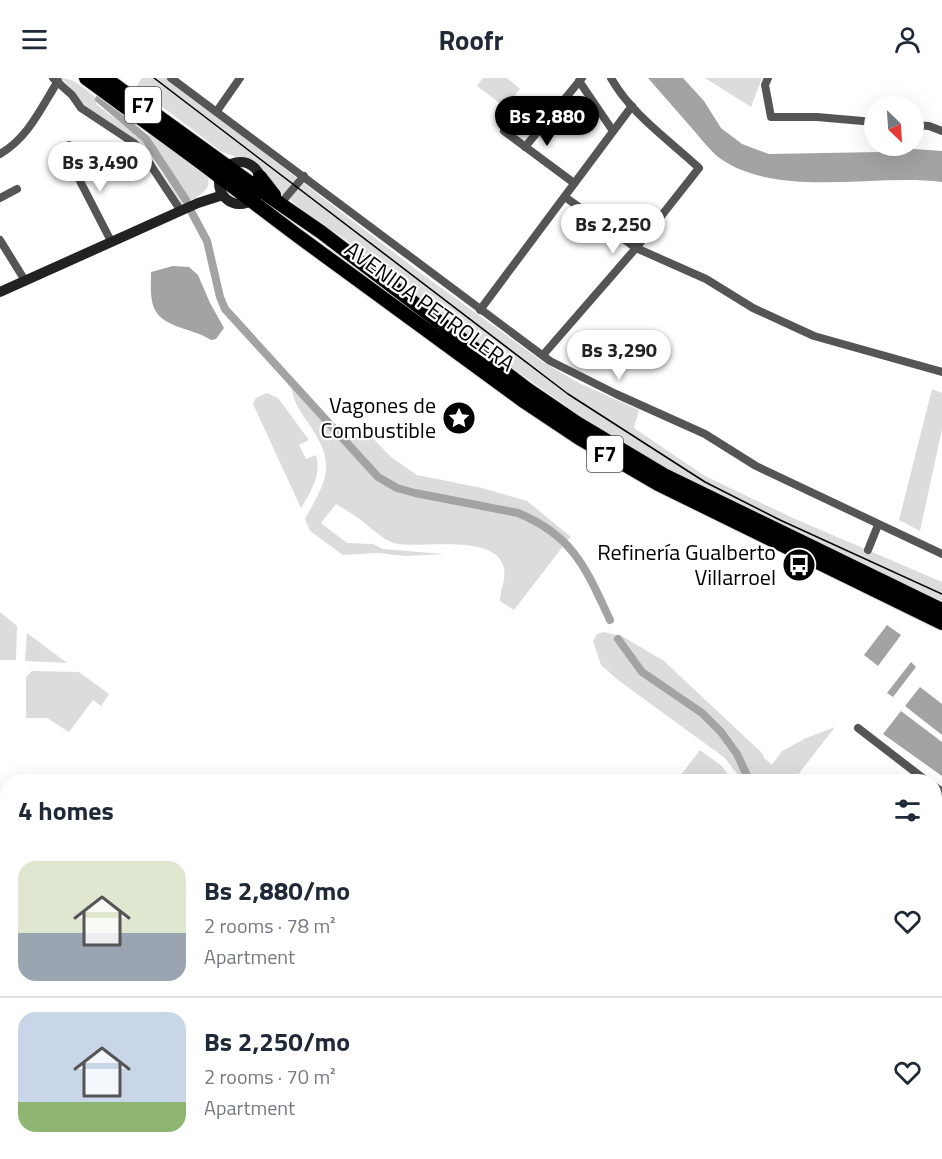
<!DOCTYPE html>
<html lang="en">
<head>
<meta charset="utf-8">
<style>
  body { margin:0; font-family:"Titillium Web",sans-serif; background:#f2f2f3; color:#1f2937; height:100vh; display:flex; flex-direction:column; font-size:22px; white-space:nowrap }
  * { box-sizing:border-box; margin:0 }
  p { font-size:20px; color:#747a83 }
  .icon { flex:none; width:33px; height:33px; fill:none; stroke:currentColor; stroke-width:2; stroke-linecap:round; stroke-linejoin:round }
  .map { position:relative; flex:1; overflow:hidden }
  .panel { position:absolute; left:0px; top:696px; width:942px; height:386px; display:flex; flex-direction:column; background:#fff; border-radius:24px 24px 0 0; box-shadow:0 6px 24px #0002 }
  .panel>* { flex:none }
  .needle { width:39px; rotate:155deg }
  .tools { position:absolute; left:864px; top:18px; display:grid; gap:12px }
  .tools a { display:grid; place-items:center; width:60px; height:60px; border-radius:50%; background:#fff; box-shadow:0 6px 24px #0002; font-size:30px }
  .price { position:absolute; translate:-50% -51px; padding:0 14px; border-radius:21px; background:#fff; color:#222; font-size:20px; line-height:39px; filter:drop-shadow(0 2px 3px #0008) }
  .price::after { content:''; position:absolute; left:50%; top:36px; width:18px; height:14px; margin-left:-9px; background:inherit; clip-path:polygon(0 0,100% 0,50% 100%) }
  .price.selected { background:#000; color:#fff }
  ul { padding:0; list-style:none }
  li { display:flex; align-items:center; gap:18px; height:150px; padding:0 18px }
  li+li { border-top:2px solid #e0e1e3 }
  li span { display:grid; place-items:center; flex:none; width:168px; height:120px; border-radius:18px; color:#555 }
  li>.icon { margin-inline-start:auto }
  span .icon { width:72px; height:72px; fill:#fffc; stroke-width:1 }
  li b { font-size:26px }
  h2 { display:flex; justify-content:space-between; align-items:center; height:72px; padding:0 18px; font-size:26px }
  header { display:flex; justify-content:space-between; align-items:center; height:78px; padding:0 18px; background:#fff; font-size:27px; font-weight:700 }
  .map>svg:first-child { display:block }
  .green { fill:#dcdcdc }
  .water { fill:#a3a3a3 }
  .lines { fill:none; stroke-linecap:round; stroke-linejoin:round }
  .canal { stroke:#a3a3a3; stroke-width:8 }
  .highway-casing { stroke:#dbdbdb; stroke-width:16 }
  .street { stroke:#555; stroke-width:8 }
  .secondary { stroke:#222; stroke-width:10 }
  .highway { stroke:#000; stroke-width:14 }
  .tram { stroke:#000; stroke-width:1.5 }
  .labels { text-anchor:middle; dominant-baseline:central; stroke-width:4.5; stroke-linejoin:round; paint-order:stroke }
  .shield { fill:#fff; stroke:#4c4c4c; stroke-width:1.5 }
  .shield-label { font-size:21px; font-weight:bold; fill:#000 }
  .street-label { font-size:22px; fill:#000; stroke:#fff }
  .poi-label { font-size:22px; fill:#000; stroke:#fff; text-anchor:end }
</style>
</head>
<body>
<header><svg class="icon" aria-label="menu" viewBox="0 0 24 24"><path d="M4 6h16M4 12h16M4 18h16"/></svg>Roofr<svg class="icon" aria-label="person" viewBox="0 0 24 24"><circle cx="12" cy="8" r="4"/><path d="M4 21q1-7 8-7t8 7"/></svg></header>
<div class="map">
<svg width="942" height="1081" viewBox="0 0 942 1081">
  <rect width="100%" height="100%" fill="#fff"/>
  <g class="green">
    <path d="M60 0C75 0 85 11 96 20V26L144 63 185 125 182 127C169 107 154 78 136 62 121 49 100 42 85 28 76 18 71 7 60 0Z"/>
    <path d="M142 0H166L189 17 418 193 543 284 579 305 639 332 634 350 705 398 793 440 942 504V523C834 473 725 426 623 365 539 313 461 251 382 193L373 182 335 154 323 148 270 106 257 89 246 82 222 74 136 9Z"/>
    <path d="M483 0H507L520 11 505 29 477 8Z"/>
    <path d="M705 0H762L751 29Z"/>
    <path d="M145 52 207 97C213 110 201 117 190 123Z"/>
    <path d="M291 308 378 402 392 410 414 417 516 437 534 444 564 467 514 532 500 523C500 512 506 502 504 491 499 455 423 470 398 466 386 464 376 454 367 447 358 439 346 432 336 426L321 445 347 465 373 466 383 471 444 476 406 478 377 475 343 477 310 453 305 441C327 401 337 387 309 346 299 332 294 325 291 308Z"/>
    <path d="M932 311 942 315V351L920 453 899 442Z"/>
    <path d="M267 315 278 320 309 362 299 367 306 381 316 377C322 396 311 414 301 430L253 326 256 320Z"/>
    <path d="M362 349 391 379 417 397 482 410 527 423 571 459 567 463C555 454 543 442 529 436 486 417 418 425 382 397 369 387 358 372 347 360Z"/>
    <path d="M0 534 17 548 16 582H0Z"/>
    <path d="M603 554 622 558 664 583 763 676 764 680 772 687 782 673 806 660 835 649 793 703H739L737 696 725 680 618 602 601 587 593 563 597 556Z"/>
    <path d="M27 555 67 585 25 583Z"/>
    <path d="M32 593 79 594 109 616 101 628 93 622 69 654 47 640H26V599Z"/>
    <path d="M700 672 722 688 732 703 679 704 677 702Z"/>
  </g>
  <g class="water">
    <path d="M648 0H683L704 23 721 50 742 66 769 76 880 74 900 70 942 73V104C873 95 777 122 718 79 710 72 703 63 696 55 680 37 664 18 648 0Z"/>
    <path d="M173 188 189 189 198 197 210 225 224 250 216 261 211 262C194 250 159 250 153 227 150 217 151 205 151 194Z"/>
    <path d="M887 547 901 557 878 588 864 577Z"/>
    <path d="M911 584 916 589 893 619 887 615Z"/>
    <path d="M920 609 942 626V657L905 628Z"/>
    <path d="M901 633 942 664V698L883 656Z"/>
  </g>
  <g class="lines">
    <g class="canal">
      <path d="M99 21 146 61 186 122"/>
      <path d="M192 135 207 163 220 219 225 231 378 399 397 410 415 415 518 435C574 458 586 491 610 542"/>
      <path d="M618 561 642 594 702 635 721 654 737 676 750 704"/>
      <path d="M736 1081V1074"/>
    </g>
    <defs>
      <g id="highway">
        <path d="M86 0 199 83 298 158 525 324 579 360 658 406 942 545"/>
        <path d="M105 0 260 112 321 154 527 311 577 345 664 397 942 532"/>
        <path d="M260 99 274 117"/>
        <path d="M934 912 942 906"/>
        <path d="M849 1074 853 1081"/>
      </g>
    </defs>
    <use href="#highway" class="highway-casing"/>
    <g class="street">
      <path d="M53 0 72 17 81 30 134 65 144 77 181 133"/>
      <path d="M171 0 550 283 616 316 705 356 756 388 942 476"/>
      <path d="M768 0 765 7 771 39H817L874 44"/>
      <path d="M579 3 613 53"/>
      <path d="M217 33 240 0"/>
      <path d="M914 47 929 48 942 53"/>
      <path d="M504 53 574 105"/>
      <path d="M69 67 66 76 111 163"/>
      <path d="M525 69 582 0"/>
      <path d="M0 76C28 60 41 30 58 3"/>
      <path d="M565 119 636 170 706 201 753 230 814 258 942 294"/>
      <path d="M0 120 17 111"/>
      <path d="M281 125 304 98"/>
      <path d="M0 162 24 201"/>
      <path d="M480 232 632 28"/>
      <path d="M543 277 636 170 699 90C669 62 631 36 611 0"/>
      <path d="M868 472 878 447"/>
      <path d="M858 650 928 704"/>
      <path d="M934 708 942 714"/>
      <path d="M934 883 942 891"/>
      <path d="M748 1081V1074"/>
    </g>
    <g class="secondary">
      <circle cx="240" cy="105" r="21"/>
      <path d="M0 214 198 125 223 117"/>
      <path d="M934 746 942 740"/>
      <path d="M0 1079 2 1081"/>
    </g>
    <use href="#highway" class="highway"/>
    <path class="tram" d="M154 0 568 316 705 404 780 442 942 516"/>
  </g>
  <defs>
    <symbol id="sight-disc" viewBox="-11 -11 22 22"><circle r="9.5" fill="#000" stroke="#fff"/><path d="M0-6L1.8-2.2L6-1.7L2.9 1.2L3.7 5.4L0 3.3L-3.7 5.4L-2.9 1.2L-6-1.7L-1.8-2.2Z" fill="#fff"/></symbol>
    <symbol id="bus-disc" viewBox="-11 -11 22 22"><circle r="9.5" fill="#000" stroke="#fff"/><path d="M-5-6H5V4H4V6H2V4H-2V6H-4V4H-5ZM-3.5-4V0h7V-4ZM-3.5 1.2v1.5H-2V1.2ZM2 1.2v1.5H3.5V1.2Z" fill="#fff"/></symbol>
  </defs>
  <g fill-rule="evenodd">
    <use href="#sight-disc" x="440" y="321" width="38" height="38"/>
    <use href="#bus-disc" x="780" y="468" width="38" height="38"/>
  </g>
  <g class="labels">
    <g class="shield">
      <rect x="125" y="9" width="36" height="36" rx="4.5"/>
      <rect x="587" y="358" width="36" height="36" rx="4.5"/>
    </g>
    <g class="shield-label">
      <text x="143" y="27">F7</text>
      <text x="605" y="376">F7</text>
    </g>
    <g class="street-label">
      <text transform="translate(430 228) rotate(36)">AVENIDA PETROLERA</text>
    </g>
    <g class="poi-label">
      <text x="436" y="327">Vagones de<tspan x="436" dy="25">Combustible</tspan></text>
      <text x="776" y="474">Refinería Gualberto<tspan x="776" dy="25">Villarroel</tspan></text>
    </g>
  </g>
</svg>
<div class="tools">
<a><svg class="needle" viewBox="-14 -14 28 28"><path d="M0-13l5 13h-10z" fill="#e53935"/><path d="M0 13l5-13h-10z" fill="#747a83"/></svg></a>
</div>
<b class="price selected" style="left:547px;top:69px">Bs 2,880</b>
<b class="price" style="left:100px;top:115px">Bs 3,490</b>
<b class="price" style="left:613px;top:177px">Bs 2,250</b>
<b class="price" style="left:619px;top:303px">Bs 3,290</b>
<section class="panel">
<h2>4 homes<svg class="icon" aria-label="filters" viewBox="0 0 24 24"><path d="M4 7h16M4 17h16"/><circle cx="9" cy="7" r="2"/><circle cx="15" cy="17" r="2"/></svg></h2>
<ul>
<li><span style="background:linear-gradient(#dfe7d0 60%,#9aa5b1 0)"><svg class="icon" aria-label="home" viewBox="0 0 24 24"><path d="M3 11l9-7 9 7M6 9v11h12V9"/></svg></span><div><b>Bs 2,880/mo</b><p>2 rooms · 78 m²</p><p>Apartment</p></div><svg class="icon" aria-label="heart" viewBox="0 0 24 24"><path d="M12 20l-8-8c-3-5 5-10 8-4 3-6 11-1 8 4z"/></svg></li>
<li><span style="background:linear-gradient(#c9d6e8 75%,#8fb573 0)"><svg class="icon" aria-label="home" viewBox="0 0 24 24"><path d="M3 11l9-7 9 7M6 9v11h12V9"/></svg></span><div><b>Bs 2,250/mo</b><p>2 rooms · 70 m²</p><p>Apartment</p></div><svg class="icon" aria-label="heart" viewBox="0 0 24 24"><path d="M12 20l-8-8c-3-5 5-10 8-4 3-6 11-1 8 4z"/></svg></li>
</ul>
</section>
</div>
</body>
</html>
